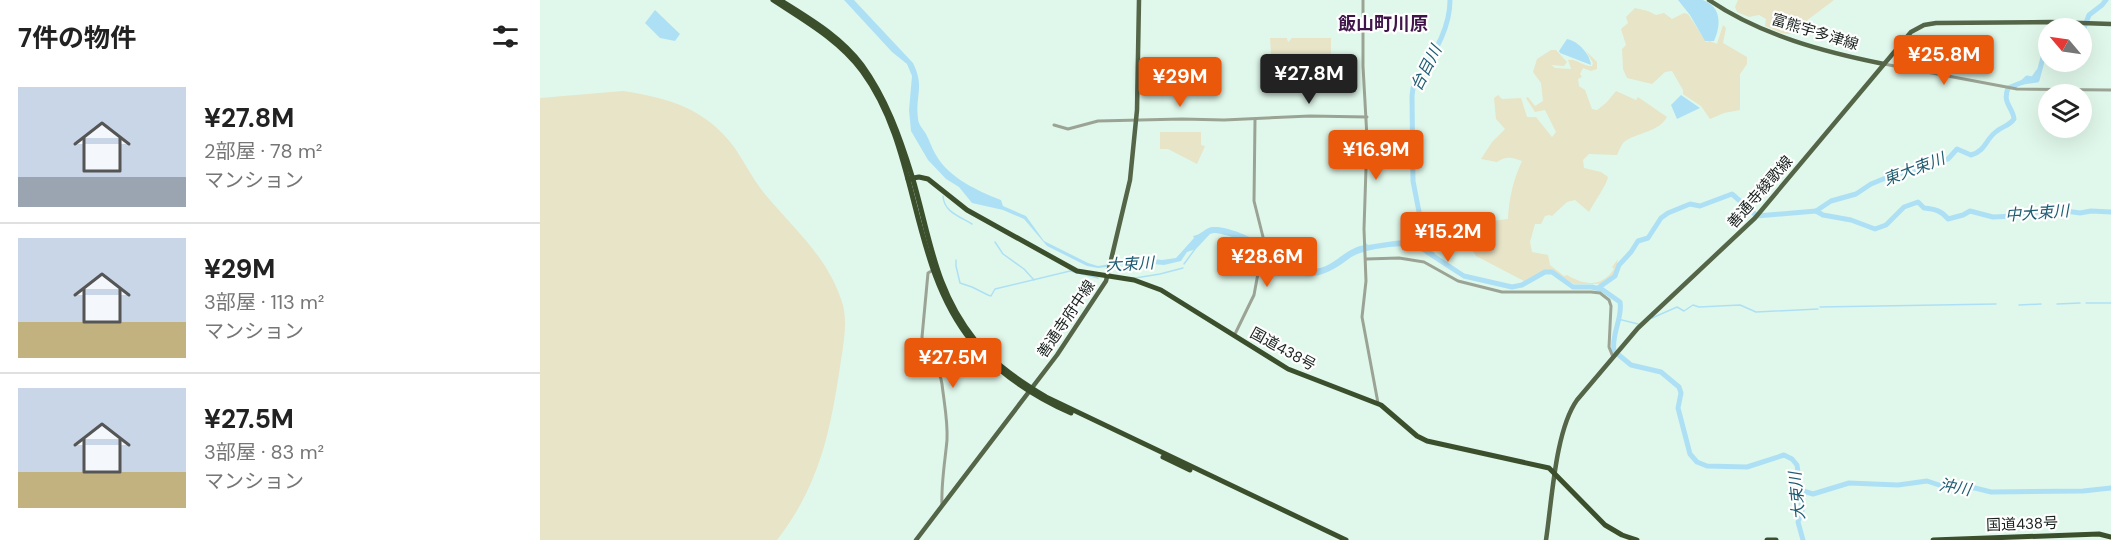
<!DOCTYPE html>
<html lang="ja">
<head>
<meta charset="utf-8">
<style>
  body { margin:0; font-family:"DM Sans","Noto Sans JP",sans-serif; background:#f6f6f6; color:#222; height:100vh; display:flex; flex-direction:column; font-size:22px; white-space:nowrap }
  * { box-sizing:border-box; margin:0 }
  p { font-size:20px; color:#767676 }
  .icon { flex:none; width:33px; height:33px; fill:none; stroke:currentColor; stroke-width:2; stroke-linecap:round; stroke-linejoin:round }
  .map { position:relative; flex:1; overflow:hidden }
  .drawer { display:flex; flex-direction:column; background:#fff; width:540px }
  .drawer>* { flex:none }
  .needle { width:39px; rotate:299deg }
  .controls { position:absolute; left:1498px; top:18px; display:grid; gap:12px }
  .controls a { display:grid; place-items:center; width:54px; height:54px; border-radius:50%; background:#fff; box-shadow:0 6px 24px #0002; font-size:30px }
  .price { position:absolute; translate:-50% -51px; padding:0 14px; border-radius:6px; background:#ea580c; color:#fff; font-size:20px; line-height:39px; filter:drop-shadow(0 2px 3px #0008) }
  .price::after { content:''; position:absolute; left:50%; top:36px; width:18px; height:14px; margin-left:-9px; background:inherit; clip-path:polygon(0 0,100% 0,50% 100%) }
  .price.selected { background:#222; color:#fff }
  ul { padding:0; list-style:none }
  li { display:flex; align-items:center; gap:18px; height:150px; padding:0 18px }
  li+li { border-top:2px solid #e0e0e0 }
  li span { display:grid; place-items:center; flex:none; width:168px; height:120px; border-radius:0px; color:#555 }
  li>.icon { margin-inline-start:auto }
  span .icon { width:72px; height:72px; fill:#fffc; stroke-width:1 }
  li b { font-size:26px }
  h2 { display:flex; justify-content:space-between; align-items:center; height:72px; padding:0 18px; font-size:26px }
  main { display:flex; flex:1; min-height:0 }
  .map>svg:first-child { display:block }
  .green { fill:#e7e4c7 }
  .water { fill:#aee0f5 }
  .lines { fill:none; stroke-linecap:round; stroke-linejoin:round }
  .stream { stroke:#aee0f5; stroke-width:1.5 }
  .river { stroke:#aee0f5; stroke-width:5 }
  .minor { stroke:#9ba494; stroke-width:3 }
  .major { stroke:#546548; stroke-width:4.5 }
  .highway { stroke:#3c4f2d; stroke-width:5 }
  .labels { text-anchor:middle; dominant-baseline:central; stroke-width:4.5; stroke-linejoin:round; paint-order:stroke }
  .street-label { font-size:15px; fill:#18211d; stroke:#fefefe }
  .water-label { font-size:16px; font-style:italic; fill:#1e5c72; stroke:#fefefe }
  .quarter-label { font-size:18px; font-weight:bold; fill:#3f154a; stroke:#fefefe }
</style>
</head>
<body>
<main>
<section class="drawer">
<h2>7件の物件<svg class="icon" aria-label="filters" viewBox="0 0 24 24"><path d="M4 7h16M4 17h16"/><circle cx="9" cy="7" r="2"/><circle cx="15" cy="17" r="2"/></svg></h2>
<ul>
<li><span style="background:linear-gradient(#c9d6e8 75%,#9aa5b1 0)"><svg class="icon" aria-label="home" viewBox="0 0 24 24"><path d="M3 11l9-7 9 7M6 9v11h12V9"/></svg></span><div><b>¥27.8M</b><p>2部屋 · 78 m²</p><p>マンション</p></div></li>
<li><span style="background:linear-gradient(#c9d6e8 70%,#c2b280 0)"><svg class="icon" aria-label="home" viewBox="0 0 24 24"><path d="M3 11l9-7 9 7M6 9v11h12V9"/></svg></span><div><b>¥29M</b><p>3部屋 · 113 m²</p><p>マンション</p></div></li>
<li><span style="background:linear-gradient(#c9d6e8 70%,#c2b280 0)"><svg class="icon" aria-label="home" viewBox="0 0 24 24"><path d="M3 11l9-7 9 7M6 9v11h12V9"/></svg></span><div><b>¥27.5M</b><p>3部屋 · 83 m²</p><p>マンション</p></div></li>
</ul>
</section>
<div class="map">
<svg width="1571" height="540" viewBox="0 0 1571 540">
  <rect width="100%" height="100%" fill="#e0f8eb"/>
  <g class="green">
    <path d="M1198 0H1294L1249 34 1241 33 1225 26 1226 19 1219 15 1209 17 1197 12 1195 7Z"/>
    <path d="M1095 8 1108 11 1116 15 1124 13 1132 19 1144 13 1148 14 1166 42 1170 41 1177 44 1183 25 1186 28 1183 43 1207 57V64L1200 74V110L1184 113 1170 119 1161 106 1143 94V90L1132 71 1125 72 1112 84 1087 78 1083 69 1082 49 1086 45 1081 29 1088 23 1086 17Z"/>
    <path d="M730 38H747L748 42 752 38H791V60L788 61 787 68 783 73H750V70H732Z"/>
    <path d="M1011 50H1016L1027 62 1024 66 1011 65 1015 68 1031 69 1028 60C1037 58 1043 67 1052 66L1053 63 1046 51 1057 62V69L1051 71 1043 68 1040 74 1042 77 1038 79 1039 86 1045 90 1052 109 1057 110 1066 103 1076 91 1096 100 1098 97 1127 117C1118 133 1097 132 1084 142 1081 145 1079 151 1077 155L1049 154 1043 160 1044 168 1061 172 1068 177C1067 184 1054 203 1049 212L1035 200 1027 202 1012 216 1009 215 1005 216 1001 224H995L990 242 992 252 1008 255 1010 265 1024 276 1027 275C1044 285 1061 288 1074 269L1072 267 1078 259 1075 273 1060 284H1034L1013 271H1006L991 280 984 281 936 256 933 251 928 224 968 219C969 198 973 181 982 161 972 157 966 156 957 162L941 159 952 142 965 129 956 119 954 98 958 95 962 99 981 98 987 117H996L1012 137 1016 132 1005 110 995 112 986 98 988 97 995 106 1003 101 1001 83 993 72 997 59Z"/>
    <path d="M83 91C128 98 165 108 194 147 204 161 212 178 224 193 252 227 286 255 301 299 309 319 303 346 300 367 290 433 279 486 237 540H0V98Z"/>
    <path d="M620 132H661V145L665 146 657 164 628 149H620Z"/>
  </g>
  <g class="water">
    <path d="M304 0H314L373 63C385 87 375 95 378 118 378 124 383 129 386 134 390 141 392 149 396 155 409 178 438 191 461 200L463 206 486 216 504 241 548 263 558 266 606 258 622 260 636 258 654 238 653 236C661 235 666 227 673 227 688 226 711 237 725 245 739 254 750 267 768 269 794 271 803 247 826 245V243L828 245C836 244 845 242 854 241 870 239 875 242 879 223H883L876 242 895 253 892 257C886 254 882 251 876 248 863 243 820 250 810 258 799 266 788 274 774 276 754 278 743 266 729 256 717 246 690 234 674 233L670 234 656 249 647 252 641 261 624 265 601 263 558 268 547 266 507 246 484 219 463 210 432 203 419 187 406 179 388 160 371 131 369 110 372 76 367 64 352 52Z"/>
    <path d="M1138 0C1145 0 1157 0 1163 0 1182 7 1181 26 1174 41H1165L1150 15Z"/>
    <path d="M115 10 140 34 135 41 120 38 105 23Z"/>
    <path d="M1027 39C1038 41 1050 54 1051 65L1020 53 1019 51Z"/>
    <path d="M1141 95 1160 108 1137 119 1131 105Z"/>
  </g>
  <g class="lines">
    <g class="stream">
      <path d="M403 196C404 212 419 216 432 224"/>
      <path d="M455 242 463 254 484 269 494 280"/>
      <path d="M416 260V266L420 283 432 287 448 295 451 296 455 289 530 271 558 278"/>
      <path d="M644 264 655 249"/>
      <path d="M595 278 620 274 643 268"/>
      <path d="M1546 303H1571"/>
      <path d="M1517 304 1540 303"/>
      <path d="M1479 305 1501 304"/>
      <path d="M1280 307 1456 304"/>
      <path d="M1112 318 1137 307 1144 311 1153 305 1159 307 1200 305 1216 312 1278 309"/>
      <path d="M1078 319 1098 324"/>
    </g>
    <g class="river">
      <path d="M1542 33 1549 15 1562 5 1566 0"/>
      <path d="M1483 82 1487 78 1493 79 1498 72"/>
      <path d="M1276 211 1291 201 1316 194 1331 184 1353 175 1382 169 1402 161 1408 159 1417 149 1431 155C1446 151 1446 138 1457 131 1463 126 1469 126 1474 119 1473 107 1462 104 1468 88L1483 82 1497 80 1504 54 1509 52"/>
      <path d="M880 229 881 222 873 181 872 96 873 88C889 60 910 33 910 0"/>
      <path d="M887 252 924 276 972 287 982 285 1005 272H1012L1033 287H1052L1063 290 1080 302C1083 318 1071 334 1074 351L1091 365 1121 372 1139 387 1141 393 1138 408 1150 454 1157 462 1167 466 1207 467 1244 455 1252 459 1257 465 1258 472 1262 511 1258 522 1263 540"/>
      <path d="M1058 288 1075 276 1079 265 1091 252 1098 241 1108 238 1121 218 1128 213 1150 204 1160 206 1192 194 1217 216 1276 211 1283 215 1311 220 1335 229 1346 225 1364 207 1378 202 1384 208C1395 209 1402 211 1408 219L1423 215 1430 211 1453 217 1476 216 1485 212 1492 213 1512 209 1540 213 1551 211 1571 212"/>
      <path d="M1260 490 1273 494 1309 483 1358 485 1387 481 1408 488H1435L1451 492 1543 491 1571 488"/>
    </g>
    <g class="minor">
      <path d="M823 0V66L827 138 824 229 826 281 822 317 838 403"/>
      <path d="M1344 64 1477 89 1571 90"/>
      <path d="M514 125 528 129 558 121 642 119 684 120 770 116 827 117"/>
      <path d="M826 259 859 258 884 262 918 281 962 292H1051L1060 293 1069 300 1071 306 1069 347 1073 357"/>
      <path d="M393 270 388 273 382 337C384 354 400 366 402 384 404 402 408 421 407 440 405 462 401 483 402 505"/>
      <path d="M694 336 714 295 724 241 714 201 715 120"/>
    </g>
    <g class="major">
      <path d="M1169 0C1220 35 1284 52 1344 64"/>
      <path d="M376 540 517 355 566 281 590 180 597 110 599 0"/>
      <path d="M1006 540C1012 501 1015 431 1037 400L1098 328 1215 218 1371 32 1384 25 1396 23 1511 22 1571 24"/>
    </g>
    <g class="highway">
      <path d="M233 0C265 21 299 40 322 71 381 151 368 263 432 342"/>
      <path d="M240 0C270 19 300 36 322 65 346 98 360 137 372 176 390 236 394 289 435 340 454 364 480 381 506 397L806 540"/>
      <path d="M368 179 379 177 388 179 427 210 537 271 594 280 621 290 748 369 841 405 877 436 887 441 1009 468 1065 525 1082 535 1097 540"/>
      <path d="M442 353C468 380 497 398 531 413"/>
      <path d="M623 457 650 470"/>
      <path d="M1227 540H1236"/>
      <path d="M1393 540 1559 534 1571 537"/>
    </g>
  </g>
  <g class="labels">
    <g class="street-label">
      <text transform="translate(1275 32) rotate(17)">富熊宇多津線</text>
      <text transform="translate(1220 192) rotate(-49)">善通寺綾歌線</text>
      <text transform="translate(526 319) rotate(-56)">善通寺府中線</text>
      <text transform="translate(743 349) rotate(29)">国道438号</text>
      <text transform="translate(1482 524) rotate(-2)">国道438号</text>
    </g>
    <g class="water-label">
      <text transform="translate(886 68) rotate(-63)">台目川</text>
      <text transform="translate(1374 169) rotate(-21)">東大束川</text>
      <text transform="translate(1497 213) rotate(-4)">中大束川</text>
      <text transform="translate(590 264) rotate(-3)">大束川</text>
      <text transform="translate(1415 487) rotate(10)">沖川</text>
      <text transform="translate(1257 496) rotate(-95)">大束川</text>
    </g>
    <g class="quarter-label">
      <text x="843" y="24">飯山町川原</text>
    </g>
  </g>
</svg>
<div class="controls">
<a><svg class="needle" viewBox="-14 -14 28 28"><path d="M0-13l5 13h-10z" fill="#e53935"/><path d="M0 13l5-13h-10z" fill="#767676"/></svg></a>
<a><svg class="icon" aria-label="layers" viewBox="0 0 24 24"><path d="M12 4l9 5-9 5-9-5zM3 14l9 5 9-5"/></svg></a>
</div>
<b class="price" style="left:1404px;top:86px">¥25.8M</b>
<b class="price selected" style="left:769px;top:105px">¥27.8M</b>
<b class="price" style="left:640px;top:108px">¥29M</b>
<b class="price" style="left:836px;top:181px">¥16.9M</b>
<b class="price" style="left:908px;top:263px">¥15.2M</b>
<b class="price" style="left:727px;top:288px">¥28.6M</b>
<b class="price" style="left:413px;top:389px">¥27.5M</b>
</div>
</main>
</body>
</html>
